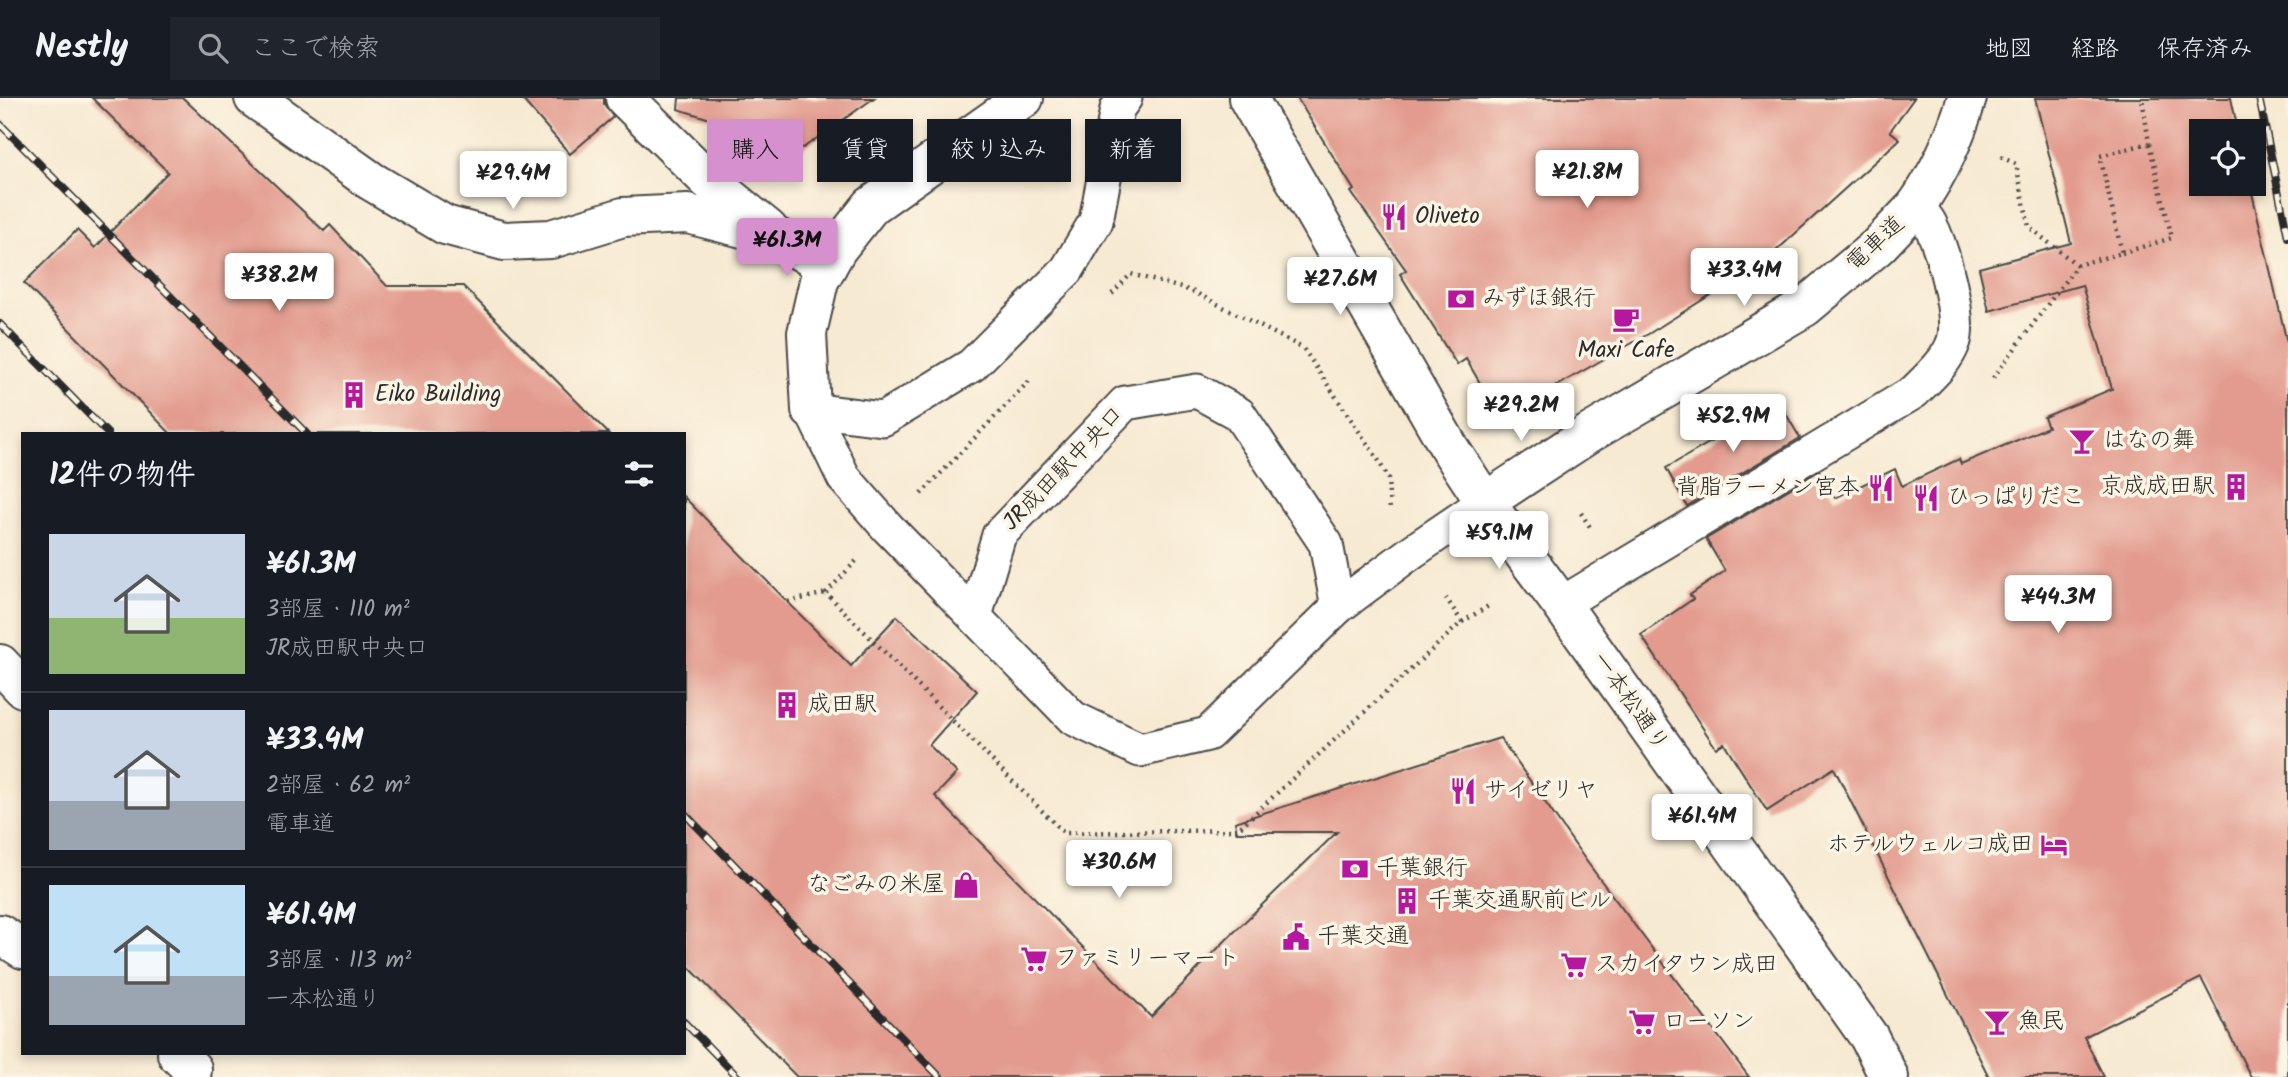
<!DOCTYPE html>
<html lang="ja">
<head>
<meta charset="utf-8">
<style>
  body { margin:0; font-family:Kalam,"Klee One",sans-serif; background:#20242c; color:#f1f3f6; height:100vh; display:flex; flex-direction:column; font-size:26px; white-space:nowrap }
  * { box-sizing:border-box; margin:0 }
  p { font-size:23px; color:#9ea1a6 }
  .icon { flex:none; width:38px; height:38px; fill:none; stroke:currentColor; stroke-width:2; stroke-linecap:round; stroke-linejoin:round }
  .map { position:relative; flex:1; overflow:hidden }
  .panel { position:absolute; left:21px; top:334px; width:665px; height:623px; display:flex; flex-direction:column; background:#171b24; border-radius:0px; box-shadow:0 4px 10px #0003 }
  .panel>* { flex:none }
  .guide { position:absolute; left:707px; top:21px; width:665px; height:63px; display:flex; gap:14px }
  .tools { position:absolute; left:2189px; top:21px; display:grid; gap:14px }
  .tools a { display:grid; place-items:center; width:77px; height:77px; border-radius:0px; background:#171b24; box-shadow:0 4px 10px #0003; font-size:35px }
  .price { position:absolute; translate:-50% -60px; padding:0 16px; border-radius:7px; background:#fff; color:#222; font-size:23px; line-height:46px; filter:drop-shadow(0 2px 4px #0008) }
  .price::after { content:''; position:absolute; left:50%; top:42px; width:21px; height:16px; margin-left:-10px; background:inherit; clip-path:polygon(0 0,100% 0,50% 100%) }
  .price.current { background:#d690ce; color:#111 }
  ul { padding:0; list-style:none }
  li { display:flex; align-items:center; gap:21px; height:175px; padding:0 28px }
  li+li { border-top:2px solid #363941 }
  li span { display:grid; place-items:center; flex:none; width:196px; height:140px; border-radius:0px; color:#555 }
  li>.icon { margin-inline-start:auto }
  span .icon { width:84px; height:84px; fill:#fffc; stroke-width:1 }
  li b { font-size:30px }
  h2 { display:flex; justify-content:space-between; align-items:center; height:84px; padding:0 28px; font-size:30px }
  .pill { padding:0 24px; border-radius:0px; background:#171b24; box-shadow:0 4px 10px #0003; font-size:24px; line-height:63px }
  .pill.current { background:#d690ce; color:#111 }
  header { display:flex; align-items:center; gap:42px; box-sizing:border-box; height:98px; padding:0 35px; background:#171b24; border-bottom:2px solid #363941 }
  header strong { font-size:33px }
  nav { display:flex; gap:38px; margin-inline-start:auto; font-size:24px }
  .search { width:490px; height:63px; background:#20242c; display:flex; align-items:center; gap:18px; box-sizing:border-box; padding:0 24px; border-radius:0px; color:#9ea1a6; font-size:26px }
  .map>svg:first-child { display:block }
  .building { fill:#e29b8e }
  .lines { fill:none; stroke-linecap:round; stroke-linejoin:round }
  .service-casing { stroke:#4a4844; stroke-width:37 }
  .minor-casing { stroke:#4a4844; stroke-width:42 }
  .tertiary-casing { stroke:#4a4844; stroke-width:42 }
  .path { stroke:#4a4844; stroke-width:4.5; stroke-dasharray:2 5; stroke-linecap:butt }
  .service { stroke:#fff; stroke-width:33 }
  .minor { stroke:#fff; stroke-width:38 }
  .tertiary { stroke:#fff; stroke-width:38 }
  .rail-casing { stroke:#2b2b2b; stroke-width:8 }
  .rail { stroke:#fcf5e5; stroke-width:5; stroke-dasharray:16; stroke-linecap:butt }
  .labels { text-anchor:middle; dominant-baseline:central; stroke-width:7; stroke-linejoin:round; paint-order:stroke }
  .poi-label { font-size:23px; fill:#2b2b2b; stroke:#fcf5e5; text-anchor:start }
  .street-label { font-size:23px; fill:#2b2b2b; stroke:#fcf5e5 }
</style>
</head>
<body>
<header>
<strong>Nestly</strong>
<div class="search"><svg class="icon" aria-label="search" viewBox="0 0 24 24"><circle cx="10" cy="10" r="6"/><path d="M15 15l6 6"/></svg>ここで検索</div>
<nav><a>地図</a><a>経路</a><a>保存済み</a></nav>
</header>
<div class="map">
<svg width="2288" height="979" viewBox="0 0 2288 979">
  <rect width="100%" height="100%" fill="#fcf5e5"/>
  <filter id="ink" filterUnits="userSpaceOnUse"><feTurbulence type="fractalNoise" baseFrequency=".0143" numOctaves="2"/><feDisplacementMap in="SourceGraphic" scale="14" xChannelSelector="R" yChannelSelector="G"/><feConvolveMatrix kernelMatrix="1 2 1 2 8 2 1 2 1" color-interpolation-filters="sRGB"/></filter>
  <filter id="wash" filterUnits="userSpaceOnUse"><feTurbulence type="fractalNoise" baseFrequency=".00686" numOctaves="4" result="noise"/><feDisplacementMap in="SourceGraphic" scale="28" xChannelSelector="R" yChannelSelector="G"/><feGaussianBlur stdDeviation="1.57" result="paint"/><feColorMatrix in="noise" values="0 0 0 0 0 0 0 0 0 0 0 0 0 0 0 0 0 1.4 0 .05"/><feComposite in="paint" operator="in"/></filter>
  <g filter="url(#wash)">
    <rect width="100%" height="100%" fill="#f7ead3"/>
    <g id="blocks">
      <g class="building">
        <path d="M92 0H183L324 133 330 127 387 188H463L609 336H171L24 185 77 132 95 150 168 74Z"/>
        <path d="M521 0H604V6L613 19 570 56Z"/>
        <path d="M679 0H874L803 50 678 11Z"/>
        <path d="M1297 0H1914L1890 33 1900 41 1734 191 1731 184 1650 235 1517 310 1494 309 1466 261 1457 267 1400 176 1406 172 1351 94 1354 92Z"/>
        <path d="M2035 0H2231L2238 33H2202V86H2250L2288 249V979H2251L2201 880 2084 939 2104 979H1989L1834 670 1767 713 1724 645 1716 650 1641 537 1693 501 1690 497 1725 473 1706 441 1819 373 1835 400 1895 371 1902 388 1959 361 1961 366 2048 329 2044 319 2112 291 2082 187 1989 213 1979 170 2071 145Z"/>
        <path d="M1779 304 1800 340 1687 408 1666 370Z"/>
        <path d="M684 399 851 568 897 518 977 593 929 647 957 675 935 698 1151 919 1226 842 1337 734H1237L1235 724 1500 640 1587 764 1749 979H797L684 864Z"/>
      </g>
    </g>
  </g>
  <g filter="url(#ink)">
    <use href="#blocks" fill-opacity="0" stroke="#4a4844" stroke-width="2"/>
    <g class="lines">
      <defs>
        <g id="service">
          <path d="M811 312 844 380 888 430 1073 620 1140 652 1208 636 1338 509 1413 453 1485 404"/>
          <path d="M811 312 883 321 972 267 1067 172 1096 123 1117 11 1125 0"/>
          <path d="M1561 506 1914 294C1929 279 1947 264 1954 243 1961 217 1942 149 1930 126 1927 119 1921 114 1916 108"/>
          <path d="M975 518 999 437 1125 305 1197 293 1239 316 1326 446 1338 509"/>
        </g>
        <g id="minor">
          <path d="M254 0 371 83 445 127 504 143 551 141 623 119 688 116 777 139 827 169"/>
          <path d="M625 0 708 82 768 131"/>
          <path d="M1916 108C1940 74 1955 40 1967 0"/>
          <path d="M0 566 23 590"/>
          <path d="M0 836 23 851"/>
          <path d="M177 956 192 971 191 979"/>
        </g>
        <g id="tertiary">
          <path d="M1248 0 1450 351 1485 404 1561 506 1869 939 1889 979"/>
          <path d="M811 312 807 235 819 183 837 151 871 108 1024 0"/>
          <path d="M1485 404 1590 335 1805 209 1878 148 1916 108"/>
        </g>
      </defs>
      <use href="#service" class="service-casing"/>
      <use href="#minor" class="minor-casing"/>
      <use href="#tertiary" class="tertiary-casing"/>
      <g class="path">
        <path d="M1166 25 1177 46"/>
        <path d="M2001 59 2016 66 2029 129 2077 167"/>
        <path d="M2122 155 2172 140 2149 45"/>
        <path d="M1112 196 1131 176 1192 193 1303 250 1379 363 1388 381 1390 413"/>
        <path d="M1993 280 2077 167 2122 155 2100 58 2149 45 2142 0"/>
        <path d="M921 396 1031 281"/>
        <path d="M1581 415 1592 432"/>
        <path d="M856 463 826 495 1064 735 1237 732 1462 524 1446 500"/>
        <path d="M788 504 826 495"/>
        <path d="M1462 524 1490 507"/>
      </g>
      <use href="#service" class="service"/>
      <use href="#minor" class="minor"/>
      <use href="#tertiary" class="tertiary"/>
      <defs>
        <g id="rail">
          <path d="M2259 0 2288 139"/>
          <path d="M0 26 307 336"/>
          <path d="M0 226 108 336"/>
          <path d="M684 715 940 979"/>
          <path d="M684 924 738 979"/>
        </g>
      </defs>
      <use href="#rail" class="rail-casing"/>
      <use href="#rail" class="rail"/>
    </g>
  </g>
  <defs>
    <symbol id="restaurant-bare" viewBox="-9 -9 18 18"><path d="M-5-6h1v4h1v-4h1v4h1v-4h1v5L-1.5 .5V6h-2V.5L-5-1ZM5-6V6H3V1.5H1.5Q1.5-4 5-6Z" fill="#b5179e" stroke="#fcf5e5" stroke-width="2.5" paint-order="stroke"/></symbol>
    <symbol id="bank-bare" viewBox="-9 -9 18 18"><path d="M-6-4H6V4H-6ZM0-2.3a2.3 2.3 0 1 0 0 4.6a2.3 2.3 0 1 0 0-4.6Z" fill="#b5179e" stroke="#fcf5e5" stroke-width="2.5" paint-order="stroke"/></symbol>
    <symbol id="cafe-bare" viewBox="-9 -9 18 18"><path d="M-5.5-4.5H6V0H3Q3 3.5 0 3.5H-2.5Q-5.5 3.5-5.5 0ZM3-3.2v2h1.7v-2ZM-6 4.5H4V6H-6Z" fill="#b5179e" stroke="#fcf5e5" stroke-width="2.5" paint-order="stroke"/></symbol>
    <symbol id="building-bare" viewBox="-9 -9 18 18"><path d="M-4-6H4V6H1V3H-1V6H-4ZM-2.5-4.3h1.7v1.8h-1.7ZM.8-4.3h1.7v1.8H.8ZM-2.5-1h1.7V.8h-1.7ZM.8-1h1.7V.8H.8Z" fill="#b5179e" stroke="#fcf5e5" stroke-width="2.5" paint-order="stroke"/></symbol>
    <symbol id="bar-bare" viewBox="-9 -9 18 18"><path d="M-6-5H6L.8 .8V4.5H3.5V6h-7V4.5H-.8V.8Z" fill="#b5179e" stroke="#fcf5e5" stroke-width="2.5" paint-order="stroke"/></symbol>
    <symbol id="hotel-bare" viewBox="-9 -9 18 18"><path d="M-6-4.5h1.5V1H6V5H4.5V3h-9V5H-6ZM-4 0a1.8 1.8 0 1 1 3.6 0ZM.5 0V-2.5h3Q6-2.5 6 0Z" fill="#b5179e" stroke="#fcf5e5" stroke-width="2.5" paint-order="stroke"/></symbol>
    <symbol id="shop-bare" viewBox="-9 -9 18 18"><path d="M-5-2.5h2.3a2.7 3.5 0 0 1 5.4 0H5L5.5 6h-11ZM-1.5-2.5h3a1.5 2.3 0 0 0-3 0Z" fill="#b5179e" stroke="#fcf5e5" stroke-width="2.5" paint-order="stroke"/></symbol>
    <symbol id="civic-bare" viewBox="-9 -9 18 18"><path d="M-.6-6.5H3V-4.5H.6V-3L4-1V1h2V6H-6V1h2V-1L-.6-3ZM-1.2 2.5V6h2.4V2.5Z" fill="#b5179e" stroke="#fcf5e5" stroke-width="2.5" paint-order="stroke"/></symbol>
    <symbol id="supermarket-bare" viewBox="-9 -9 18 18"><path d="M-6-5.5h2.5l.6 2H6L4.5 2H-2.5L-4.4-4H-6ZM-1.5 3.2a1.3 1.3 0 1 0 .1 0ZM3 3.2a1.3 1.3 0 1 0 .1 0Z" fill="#b5179e" stroke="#fcf5e5" stroke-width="2.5" paint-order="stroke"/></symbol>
  </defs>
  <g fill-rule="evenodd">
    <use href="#restaurant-bare" x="1375" y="100" width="38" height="38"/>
    <use href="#bank-bare" x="1442" y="182" width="38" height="38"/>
    <use href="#cafe-bare" x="1607" y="202" width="38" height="38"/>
    <use href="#building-bare" x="335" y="278" width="38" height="38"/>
    <use href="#bar-bare" x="2063" y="324" width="38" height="38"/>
    <use href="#building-bare" x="2217" y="370" width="38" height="38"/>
    <use href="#restaurant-bare" x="1862" y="371" width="38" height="38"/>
    <use href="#restaurant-bare" x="1907" y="381" width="38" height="38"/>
    <use href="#building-bare" x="768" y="588" width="38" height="38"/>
    <use href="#restaurant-bare" x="1444" y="674" width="38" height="38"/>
    <use href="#hotel-bare" x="2035" y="728" width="38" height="38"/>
    <use href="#bank-bare" x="1336" y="752" width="38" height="38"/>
    <use href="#shop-bare" x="947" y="768" width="38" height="38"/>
    <use href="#building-bare" x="1388" y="784" width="38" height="38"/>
    <use href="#civic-bare" x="1277" y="820" width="38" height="38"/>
    <use href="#supermarket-bare" x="1015" y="842" width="38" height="38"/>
    <use href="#supermarket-bare" x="1555" y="848" width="38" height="38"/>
    <use href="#supermarket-bare" x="1623" y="905" width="38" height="38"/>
    <use href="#bar-bare" x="1978" y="905" width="38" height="38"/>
  </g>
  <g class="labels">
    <g class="poi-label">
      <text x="1415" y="119">Oliveto</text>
      <text x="1482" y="201">みずほ銀行</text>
      <text x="1626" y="253" text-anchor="middle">Maxi Cafe</text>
      <text x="375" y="297">Eiko Building</text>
      <text x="2103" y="343">はなの舞</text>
      <text x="2215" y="389" text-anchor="end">京成成田駅</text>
      <text x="1860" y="390" text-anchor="end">背脂ラーメン宮本</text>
      <text x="1947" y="400">ひっぱりだこ</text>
      <text x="808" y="607">成田駅</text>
      <text x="1484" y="693">サイゼリヤ</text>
      <text x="2033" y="747" text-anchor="end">ホテルウェルコ成田</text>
      <text x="1376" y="771">千葉銀行</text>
      <text x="945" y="787" text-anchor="end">なごみの米屋</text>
      <text x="1428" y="803">千葉交通駅前ビル</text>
      <text x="1317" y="839">千葉交通</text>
      <text x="1055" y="861">ファミリーマート</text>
      <text x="1595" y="867">スカイタウン成田</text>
      <text x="1663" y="924">ローソン</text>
      <text x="2018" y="924">魚民</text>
    </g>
    <g class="street-label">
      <text transform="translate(1876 146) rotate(-43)">電車道</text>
      <text transform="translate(1064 371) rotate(-46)">JR成田駅中央口</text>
      <text transform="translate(1630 604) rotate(55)">一本松通り</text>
    </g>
  </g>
</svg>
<div class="tools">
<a><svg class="icon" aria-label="locate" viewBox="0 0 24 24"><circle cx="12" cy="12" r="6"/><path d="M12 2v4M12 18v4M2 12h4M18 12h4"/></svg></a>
</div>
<b class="price" style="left:1587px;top:112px">¥21.8M</b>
<b class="price" style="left:513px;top:113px">¥29.4M</b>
<b class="price current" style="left:787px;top:180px">¥61.3M</b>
<b class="price" style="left:1744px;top:210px">¥33.4M</b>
<b class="price" style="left:279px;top:215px">¥38.2M</b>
<b class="price" style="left:1340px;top:219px">¥27.6M</b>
<b class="price" style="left:1521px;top:345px">¥29.2M</b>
<b class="price" style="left:1733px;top:356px">¥52.9M</b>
<b class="price" style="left:1499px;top:473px">¥59.1M</b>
<b class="price" style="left:2058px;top:537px">¥44.3M</b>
<b class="price" style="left:1702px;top:756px">¥61.4M</b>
<b class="price" style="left:1119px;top:802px">¥30.6M</b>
<div class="guide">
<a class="pill current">購入</a>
<a class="pill">賃貸</a>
<a class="pill">絞り込み</a>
<a class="pill">新着</a>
</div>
<section class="panel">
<h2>12件の物件<svg class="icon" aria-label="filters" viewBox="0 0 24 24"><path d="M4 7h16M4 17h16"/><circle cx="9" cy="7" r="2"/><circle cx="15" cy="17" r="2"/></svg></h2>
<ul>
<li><span style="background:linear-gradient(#c9d6e8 60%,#8fb573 0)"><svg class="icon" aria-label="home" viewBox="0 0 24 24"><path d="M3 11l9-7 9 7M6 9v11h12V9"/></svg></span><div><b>¥61.3M</b><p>3部屋 · 110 m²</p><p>JR成田駅中央口</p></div></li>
<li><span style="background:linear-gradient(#c9d6e8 65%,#9aa5b1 0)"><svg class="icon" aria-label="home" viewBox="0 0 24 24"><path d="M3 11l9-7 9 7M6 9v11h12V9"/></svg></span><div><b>¥33.4M</b><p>2部屋 · 62 m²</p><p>電車道</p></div></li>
<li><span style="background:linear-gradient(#bfe0f5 65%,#9aa5b1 0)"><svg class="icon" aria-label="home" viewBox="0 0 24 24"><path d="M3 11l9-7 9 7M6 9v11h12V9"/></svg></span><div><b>¥61.4M</b><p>3部屋 · 113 m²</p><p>一本松通り</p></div></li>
</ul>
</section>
</div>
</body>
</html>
